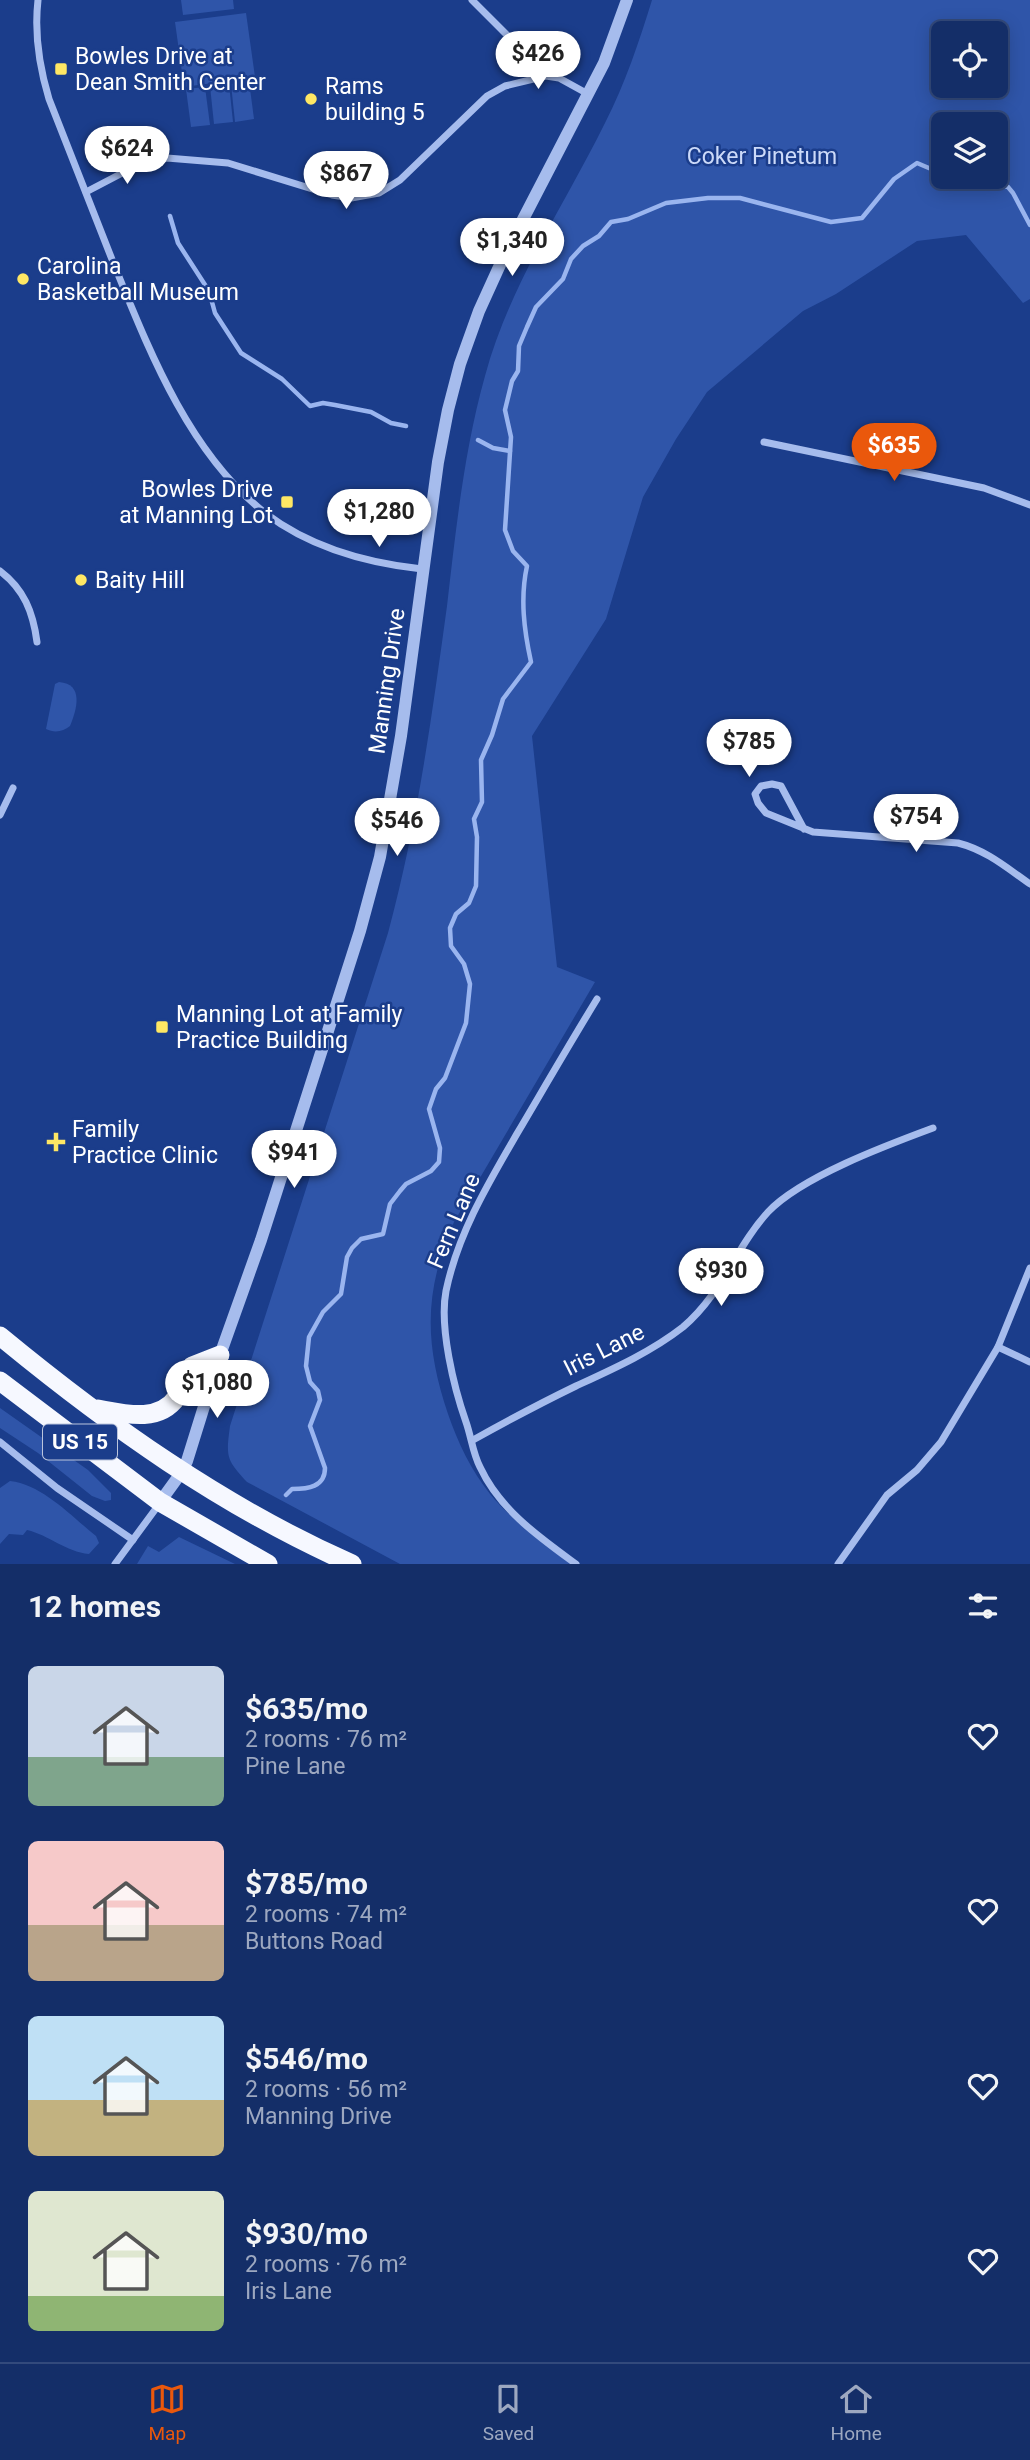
<!DOCTYPE html>
<html lang="en">
<head>
<meta charset="utf-8">
<style>
  body { margin:0; font-family:Roboto,sans-serif; background:#213a71; color:#f1f3f6; height:100vh; display:flex; flex-direction:column; font-size:26px; white-space:nowrap }
  * { box-sizing:border-box; margin:0 }
  p { font-size:23px; color:#9da8c0 }
  .icon { flex:none; width:38px; height:38px; fill:none; stroke:currentColor; stroke-width:2; stroke-linecap:round; stroke-linejoin:round }
  .map { position:relative; height:1564px; overflow:hidden }
  .side { display:flex; flex-direction:column; background:#142e68; flex:1 }
  .side>* { flex:none }
  .tools { position:absolute; left:931px; top:21px; display:grid; gap:14px }
  .tools a { display:grid; place-items:center; width:77px; height:77px; border-radius:10px; background:#142e68; box-shadow:0 4px 18px #0003,0 0 0 2px #334a7c; font-size:35px }
  .price { position:absolute; translate:-50% -60px; padding:0 16px; border-radius:24px; background:#fff; color:#222; font-size:23px; line-height:46px; filter:drop-shadow(0 2px 4px #0008) }
  .price::after { content:''; position:absolute; left:50%; top:42px; width:21px; height:16px; margin-left:-10px; background:inherit; clip-path:polygon(0 0,100% 0,50% 100%) }
  .price.active { background:#ea580c; color:#fff }
  ul { padding:0; list-style:none }
  li { display:flex; align-items:center; gap:21px; height:175px; padding:0 28px }
  li span { display:grid; place-items:center; flex:none; width:196px; height:140px; border-radius:10px; color:#555 }
  li>.icon { margin-inline-start:auto }
  span .icon { width:84px; height:84px; fill:#fffc; stroke-width:1 }
  li b { font-size:30px }
  h2 { display:flex; justify-content:space-between; align-items:center; height:84px; padding:0 28px; font-size:30px }
  .tabs { display:flex; justify-content:space-around; align-items:center; height:98px; border-top:2px solid #334a7c; background:#142e68; font-size:19px; color:#9da8c0 }
  .tabs a { display:grid; justify-items:center; gap:4px }
  .tabs .active { color:#ea580c }
  .map>svg:first-child { display:block }
  .green { fill:#2f55a9; fill-rule:evenodd }
  .lines { fill:none; stroke-linecap:round; stroke-linejoin:round }
  .stream { stroke:#9ab5ef; stroke-width:4.5 }
  .minor { stroke:#a6bced; stroke-width:7 }
  .tertiary { stroke:#a6bced; stroke-width:12 }
  .trunk { stroke:#f6f8ff; stroke-width:19 }
  .poi-dot { fill:#fee764; stroke:#1b3d8b; stroke-width:2.5 }
  .labels { text-anchor:middle; dominant-baseline:central; stroke-width:5; stroke-linejoin:round; paint-order:stroke }
  .shield { fill:#1b3d8b; stroke:#bbc5dc; stroke-width:2 }
  .shield-label { font-size:21px; font-weight:bold; fill:#fff }
  .poi-label { font-size:23px; fill:#fff; stroke:#1b3d8b; text-anchor:start }
  .park-label { font-size:23px; fill:#ccdaf9; stroke:#1b3d8b }
  .street-label { font-size:23px; fill:#fff; stroke:#1b3d8b }
</style>
</head>
<body>
<div class="map">
<svg width="1030" height="1564" viewBox="0 0 1030 1564">
  <rect width="100%" height="100%" fill="#1b3d8b"/>
  <g class="green">
    <path d="M181 0H233L234 9 183 15Z"/>
    <path d="M652 0H1030V299L1023 303 966 235 917 241 836 294 803 311 707 392 676 439 643 497 606 619 532 736 557 967 595 982 454 1222C424 1291 424 1343 448 1414 458 1443 471 1470 490 1494 513 1522 544 1542 572 1564H400L247 1482C226 1459 226 1457 230 1426L388 933C417 826 432 716 447 606 456 529 464 451 485 376 509 286 564 206 605 123 625 84 639 42 652 0ZM943 33H996V86H943ZM943 124H996V177H943Z"/>
    <path d="M246 13 255 77 184 87 175 22Z"/>
    <path d="M249 81 254 119 235 122 231 84Z"/>
    <path d="M229 84 233 122 214 124 210 86Z"/>
    <path d="M205 87 210 125 191 127 186 89Z"/>
    <path d="M59 682C84 684 77 709 70 726 63 732 54 733 46 729L55 684Z"/>
    <path d="M0 1408 88 1470 111 1493V1500L105 1501 92 1496 38 1453 0 1428Z"/>
    <path d="M10 1481C43 1485 71 1516 96 1536L99 1543 89 1554C66 1552 49 1535 27 1530L23 1535 9 1534 0 1544V1488Z"/>
    <path d="M179 1537 235 1564H137L148 1546 159 1552Z"/>
  </g>
  <g class="lines">
    <g class="stream">
      <path d="M951 177 973 187 994 184 1008 187 1013 193 1030 225"/>
      <path d="M170 216 178 243 209 291 215 313 241 353 282 379 310 406 323 403 335 405 371 412 391 423 406 426"/>
      <path d="M478 440 493 448 510 451"/>
      <path d="M286 1495 292 1489C308 1489 325 1487 325 1468L310 1426 320 1400 318 1391 310 1382 306 1366 309 1337 323 1312 341 1294 347 1257 352 1248 361 1239 383 1234 390 1204 400 1191 406 1184 431 1171 439 1162 440 1148 429 1109 436 1089 445 1078 466 1023 470 984 464 964 451 946 450 928 456 914 469 903 476 886 477 837 474 819 482 802 481 760 492 735 503 699 531 662C524 630 520 598 527 566L513 551 505 530 511 437 505 410 512 381 518 371 519 346 527 327 536 307 563 279 571 259 583 246 599 236 611 222 628 219 666 203 708 198H740L831 222 862 218 894 179 917 163 943 174"/>
    </g>
    <g class="minor">
      <path d="M38 0C34 35 39 66 49 99 71 154 92 208 113 262 149 350 188 452 265 513 311 548 366 563 422 569"/>
      <path d="M472 0 524 52 529 61 532 78"/>
      <path d="M86 192 128 170 167 158 228 163 332 195 351 198 379 193 400 180 487 96 505 86 546 76 559 78 588 94"/>
      <path d="M764 442 984 488 1030 505"/>
      <path d="M0 571C24 589 33 612 37 642"/>
      <path d="M0 815 13 788"/>
      <path d="M804 829 781 786 772 784 761 786 755 794 758 803 766 813 813 832 958 843C986 850 1007 868 1030 884"/>
      <path d="M998 1347 1030 1362"/>
      <path d="M473 1440C507 1421 541 1403 576 1386 613 1369 651 1352 683 1327 723 1293 735 1248 768 1212 801 1177 887 1145 933 1128"/>
      <path d="M0 1442 57 1488 133 1540"/>
      <path d="M115 1564 160 1503"/>
      <path d="M576 1564C539 1537 500 1510 480 1467 473 1454 471 1436 466 1422 454 1388 439 1327 446 1291 458 1233 489 1182 518 1132 544 1088 570 1043 597 999"/>
      <path d="M838 1564 887 1495 917 1470 941 1442 998 1347 1030 1268"/>
    </g>
    <path class="tertiary" d="M160 1502 181 1473 187 1461 220 1355 261 1240 360 931 380 857 401 736 438 462 448 410 460 364 479 311 504 256 604 63 627 0"/>
    <g class="trunk">
      <path d="M0 1336C108 1425 223 1507 352 1564"/>
      <path d="M0 1381 160 1502 268 1564"/>
      <path d="M98 1409C125 1414 159 1423 177 1397 184 1388 187 1376 192 1366L220 1355"/>
    </g>
  </g>
  <g class="poi-dot">
    <rect x="54" y="62" width="14" height="14" rx="3.5"/>
    <circle cx="311" cy="99" r="7"/>
    <circle cx="23" cy="279" r="7"/>
    <rect x="280" y="495" width="14" height="14" rx="3.5"/>
    <circle cx="81" cy="580" r="7"/>
    <rect x="155" y="1020" width="14" height="14" rx="3.5"/>
    <path d="M52.5 1131.5h7v7h7v7h-7v7h-7v-7h-7v-7h7z"/>
  </g>
  <g class="labels">
    <rect class="shield" x="43" y="1424.5" width="74" height="35" rx="5"/>
    <g class="shield-label">
      <text x="80" y="1442">US 15</text>
    </g>
    <g class="poi-label">
      <text x="75" y="56">Bowles Drive at<tspan x="75" dy="26">Dean Smith Center</tspan></text>
      <text x="325" y="86">Rams<tspan x="325" dy="26">building 5</tspan></text>
      <text x="37" y="266">Carolina<tspan x="37" dy="26">Basketball Museum</tspan></text>
      <text x="273" y="489" text-anchor="end">Bowles Drive<tspan x="273" dy="26">at Manning Lot</tspan></text>
      <text x="95" y="580">Baity Hill</text>
      <text x="176" y="1014">Manning Lot at Family<tspan x="176" dy="26">Practice Building</tspan></text>
      <text x="72" y="1129">Family<tspan x="72" dy="26">Practice Clinic</tspan></text>
    </g>
    <g class="park-label">
      <text x="762" y="156">Coker Pinetum</text>
    </g>
    <g class="street-label">
      <text transform="translate(387 681) rotate(-82)">Manning Drive</text>
      <text transform="translate(454 1221) rotate(-67)">Fern Lane</text>
      <text transform="translate(604 1350) rotate(-27)">Iris Lane</text>
    </g>
  </g>
</svg>
<div class="tools">
<a><svg class="icon" aria-label="locate" viewBox="0 0 24 24"><circle cx="12" cy="12" r="6"/><path d="M12 2v4M12 18v4M2 12h4M18 12h4"/></svg></a>
<a><svg class="icon" aria-label="layers" viewBox="0 0 24 24"><path d="M12 4l9 5-9 5-9-5zM3 14l9 5 9-5"/></svg></a>
</div>
<b class="price" style="left:538px;top:91px">$426</b>
<b class="price" style="left:127px;top:186px">$624</b>
<b class="price" style="left:346px;top:211px">$867</b>
<b class="price" style="left:512px;top:278px">$1,340</b>
<b class="price active" style="left:894px;top:483px">$635</b>
<b class="price" style="left:379px;top:549px">$1,280</b>
<b class="price" style="left:749px;top:779px">$785</b>
<b class="price" style="left:916px;top:854px">$754</b>
<b class="price" style="left:397px;top:858px">$546</b>
<b class="price" style="left:294px;top:1190px">$941</b>
<b class="price" style="left:721px;top:1308px">$930</b>
<b class="price" style="left:217px;top:1420px">$1,080</b>
</div>
<section class="side">
<h2>12 homes<svg class="icon" aria-label="filters" viewBox="0 0 24 24"><path d="M4 7h16M4 17h16"/><circle cx="9" cy="7" r="2"/><circle cx="15" cy="17" r="2"/></svg></h2>
<ul>
<li><span style="background:linear-gradient(#c9d6e8 65%,#7fa58c 0)"><svg class="icon" aria-label="home" viewBox="0 0 24 24"><path d="M3 11l9-7 9 7M6 9v11h12V9"/></svg></span><div><b>$635/mo</b><p>2 rooms · 76 m²</p><p>Pine Lane</p></div><svg class="icon" aria-label="heart" viewBox="0 0 24 24"><path d="M12 20l-8-8c-3-5 5-10 8-4 3-6 11-1 8 4z"/></svg></li>
<li><span style="background:linear-gradient(#f6c9c9 60%,#b9a48a 0)"><svg class="icon" aria-label="home" viewBox="0 0 24 24"><path d="M3 11l9-7 9 7M6 9v11h12V9"/></svg></span><div><b>$785/mo</b><p>2 rooms · 74 m²</p><p>Buttons Road</p></div><svg class="icon" aria-label="heart" viewBox="0 0 24 24"><path d="M12 20l-8-8c-3-5 5-10 8-4 3-6 11-1 8 4z"/></svg></li>
<li><span style="background:linear-gradient(#bfe0f5 60%,#c2b280 0)"><svg class="icon" aria-label="home" viewBox="0 0 24 24"><path d="M3 11l9-7 9 7M6 9v11h12V9"/></svg></span><div><b>$546/mo</b><p>2 rooms · 56 m²</p><p>Manning Drive</p></div><svg class="icon" aria-label="heart" viewBox="0 0 24 24"><path d="M12 20l-8-8c-3-5 5-10 8-4 3-6 11-1 8 4z"/></svg></li>
<li><span style="background:linear-gradient(#dfe7d0 75%,#8fb573 0)"><svg class="icon" aria-label="home" viewBox="0 0 24 24"><path d="M3 11l9-7 9 7M6 9v11h12V9"/></svg></span><div><b>$930/mo</b><p>2 rooms · 76 m²</p><p>Iris Lane</p></div><svg class="icon" aria-label="heart" viewBox="0 0 24 24"><path d="M12 20l-8-8c-3-5 5-10 8-4 3-6 11-1 8 4z"/></svg></li>
</ul>
</section>
<nav class="tabs">
<a class="active"><svg class="icon" aria-label="map" viewBox="0 0 24 24"><path d="M3 6l6-2 6 2 6-2v14l-6 2-6-2-6 2zM9 4v14M15 6v14"/></svg>Map</a>
<a><svg class="icon" aria-label="saved" viewBox="0 0 24 24"><path d="M7 4h10v16l-5-4-5 4z"/></svg>Saved</a>
<a><svg class="icon" aria-label="home" viewBox="0 0 24 24"><path d="M3 11l9-7 9 7M6 9v11h12V9"/></svg>Home</a>
</nav>
</body>
</html>
